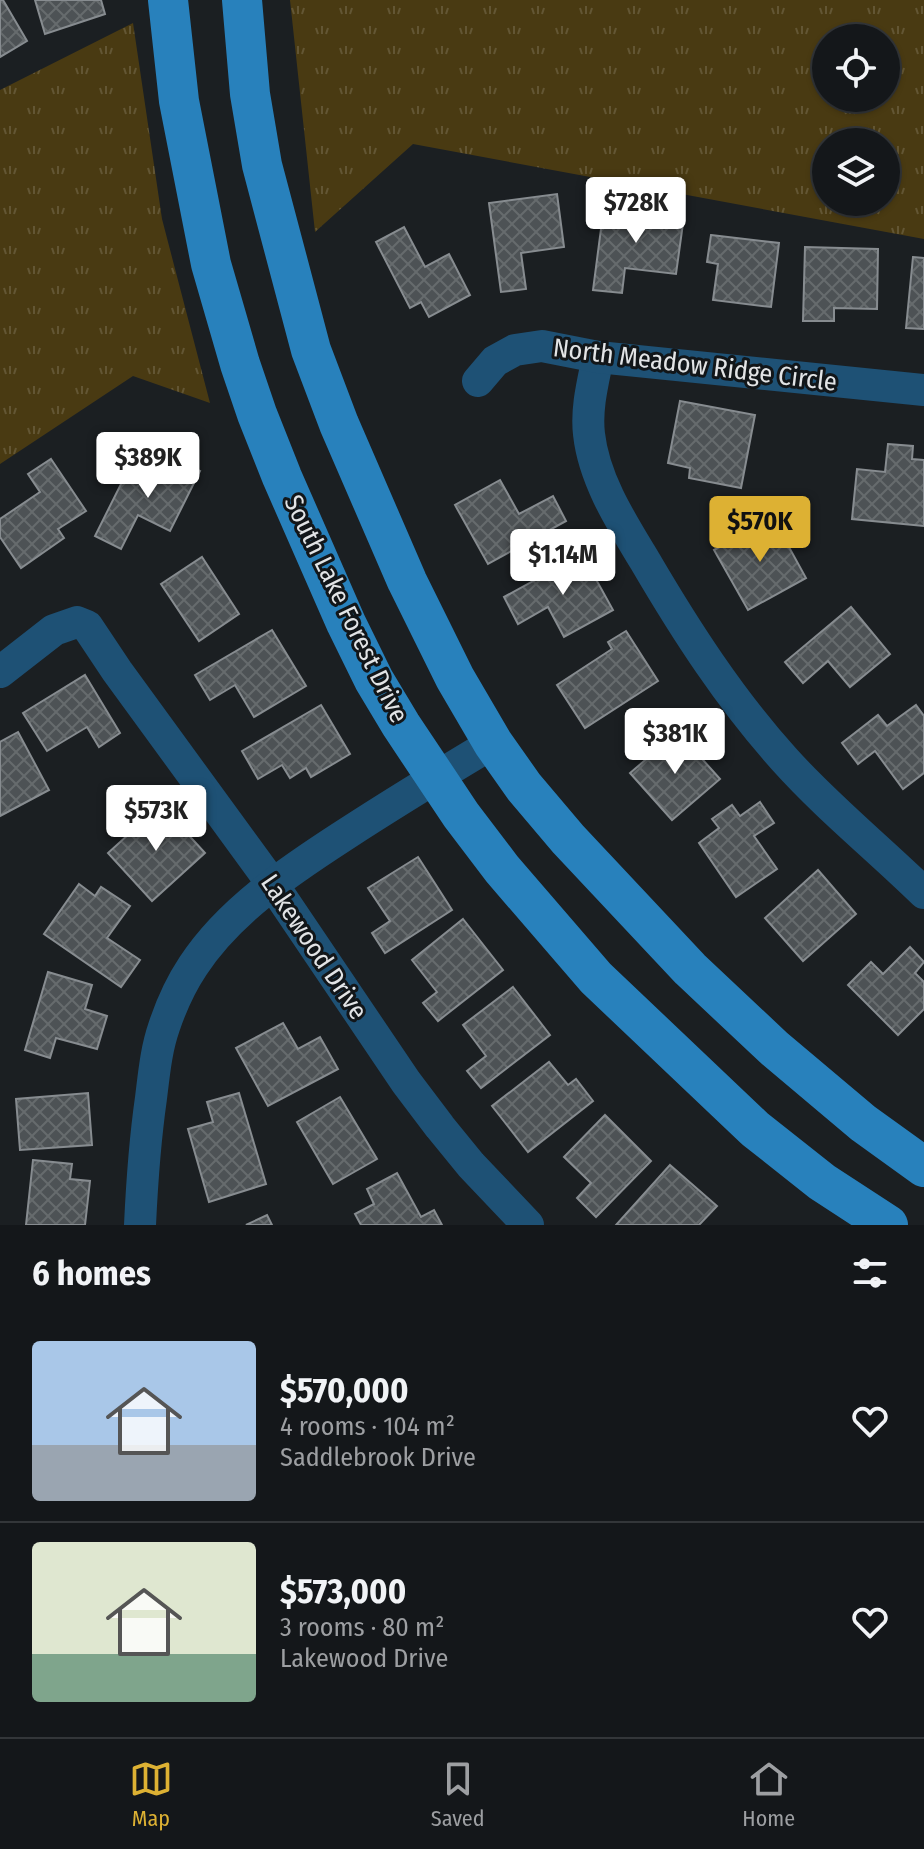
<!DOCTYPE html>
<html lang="en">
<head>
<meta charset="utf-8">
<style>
  body { margin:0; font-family:"Fira Sans Condensed",sans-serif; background:#212427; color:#f1f3f6; height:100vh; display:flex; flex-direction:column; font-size:30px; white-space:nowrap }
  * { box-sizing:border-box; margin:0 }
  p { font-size:26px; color:#9d9fa2 }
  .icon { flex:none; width:44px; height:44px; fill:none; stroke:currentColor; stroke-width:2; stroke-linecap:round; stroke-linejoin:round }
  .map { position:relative; height:1225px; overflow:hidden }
  .details { display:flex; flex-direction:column; background:#14171a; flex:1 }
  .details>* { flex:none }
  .buttons { position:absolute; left:812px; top:24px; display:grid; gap:16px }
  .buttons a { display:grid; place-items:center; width:88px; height:88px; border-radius:50%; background:#14171a; box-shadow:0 2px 6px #0004,0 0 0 2px #333639; font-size:40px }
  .price { position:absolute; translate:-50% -68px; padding:0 18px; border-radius:8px; background:#fff; color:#222; font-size:26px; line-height:52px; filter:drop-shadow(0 2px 4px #0008) }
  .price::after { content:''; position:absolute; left:50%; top:48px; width:24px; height:18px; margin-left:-12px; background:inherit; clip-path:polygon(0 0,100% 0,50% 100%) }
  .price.current { background:#ddb133; color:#111 }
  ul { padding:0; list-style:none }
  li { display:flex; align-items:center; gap:24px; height:200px; padding:0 32px }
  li+li { border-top:2px solid #333639 }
  li span { display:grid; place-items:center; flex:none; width:224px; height:160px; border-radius:8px; color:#555 }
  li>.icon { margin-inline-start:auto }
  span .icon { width:96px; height:96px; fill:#fffc; stroke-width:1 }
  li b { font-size:34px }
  h2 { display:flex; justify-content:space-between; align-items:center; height:96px; padding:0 32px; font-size:34px }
  .dock { display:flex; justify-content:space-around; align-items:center; height:112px; border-top:2px solid #333639; background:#14171a; font-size:22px; color:#9d9fa2 }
  .dock a { display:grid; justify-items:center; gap:4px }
  .dock .current { color:#ddb133 }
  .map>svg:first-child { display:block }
  .grass { fill:url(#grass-tufts); fill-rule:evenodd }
  .building { fill:url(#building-cross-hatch); stroke:#878c90; stroke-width:2 }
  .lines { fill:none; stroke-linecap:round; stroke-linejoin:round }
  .minor { stroke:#1e5175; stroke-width:32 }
  .major { stroke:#2881bc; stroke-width:40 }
  .labels { text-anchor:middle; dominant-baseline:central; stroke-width:6; stroke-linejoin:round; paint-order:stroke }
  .street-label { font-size:26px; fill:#e2e4e6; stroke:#121619 }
</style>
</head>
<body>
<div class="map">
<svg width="924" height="1225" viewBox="0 0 924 1225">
  <defs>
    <pattern id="grass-tufts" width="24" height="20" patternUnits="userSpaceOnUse" patternTransform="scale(2)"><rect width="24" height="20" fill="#493a12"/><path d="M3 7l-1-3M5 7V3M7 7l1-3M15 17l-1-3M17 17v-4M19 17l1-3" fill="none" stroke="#635634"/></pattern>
    <pattern id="building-cross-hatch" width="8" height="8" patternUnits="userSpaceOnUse" patternTransform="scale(2)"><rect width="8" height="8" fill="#4d5255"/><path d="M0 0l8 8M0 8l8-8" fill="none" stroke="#666b6d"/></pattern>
  </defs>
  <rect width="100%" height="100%" fill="#1b1f22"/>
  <g class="grass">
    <path d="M290 0H924V239L413 144 315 232ZM826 38H886V98H826ZM826 142H886V202H826Z"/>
    <path d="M133 23 162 219 210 403 133 376 0 464V90Z"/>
  </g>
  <g class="building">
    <path d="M0 0H3L27 41 0 57Z"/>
    <path d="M35 0H101L105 14 45 34Z"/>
    <path d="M557 194 564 247 521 253 526 289 501 292 489 203Z"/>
    <path d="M604 206 684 216 676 274 625 268 622 293 593 290Z"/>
    <path d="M404 227 425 267 449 254 470 295 429 317 421 302 410 308 376 242Z"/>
    <path d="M711 235 779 243 771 307 713 300 718 264 707 262Z"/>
    <path d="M805 247 878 249 877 309 834 308V321H803Z"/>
    <path d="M913 257 924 258V329L906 328Z"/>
    <path d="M680 401 755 415 741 488 689 478 690 468 668 463Z"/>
    <path d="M888 444 913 446 912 459 924 460V526L852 519 857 469 885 472Z"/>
    <path d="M169 456 200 471 170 531 138 515 121 549 95 536 130 466 157 479Z"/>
    <path d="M51 459 86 511 58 529 64 538 21 568 0 537V519L40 492 28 474Z"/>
    <path d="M500 480 519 514 553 496 566 521 488 564 455 505Z"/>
    <path d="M773 518 806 578 748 610 714 550Z"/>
    <path d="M582 554 613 610 564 637 548 607 518 624 504 597Z"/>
    <path d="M202 557 239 614 199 641 161 584Z"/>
    <path d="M851 607 890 654 850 687 828 661 803 683 785 662Z"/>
    <path d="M272 630 306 686 254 717 235 685 210 700 195 675Z"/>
    <path d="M626 631 658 681 585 728 557 685 612 649 608 642Z"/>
    <path d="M85 675 120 733 99 747 87 727 47 751 23 713Z"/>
    <path d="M321 705 350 754 311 777 306 768 290 778 282 765 258 779 242 751Z"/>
    <path d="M916 705 924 716V773L903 789 875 751 858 764 842 743 878 715 887 726Z"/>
    <path d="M18 732 49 790 0 816V742Z"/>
    <path d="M678 732 720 779 672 820 630 773Z"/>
    <path d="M760 802 774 823 754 836 777 869 736 897 699 843 719 828 712 819 732 805 740 816Z"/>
    <path d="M161 805 205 853 152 901 108 853Z"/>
    <path d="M418 857 452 910 385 953 372 933 390 921 368 888Z"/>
    <path d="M818 870 856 914 803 961 765 918Z"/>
    <path d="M79 884 95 896 101 887 130 906 107 938 140 960 121 987 44 934Z"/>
    <path d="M463 919 503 970 438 1021 423 1003 437 992 412 960Z"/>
    <path d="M910 947 924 962 915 973 924 982V1009L898 1035 848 985 871 962 883 974Z"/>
    <path d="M48 972 92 985 85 1009 107 1016 97 1049 56 1038 50 1058 25 1050Z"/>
    <path d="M513 987 550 1035 481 1088 467 1071 486 1056 463 1025Z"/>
    <path d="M283 1023 298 1049 320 1037 338 1069 268 1106 236 1048Z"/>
    <path d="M549 1062 568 1085 576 1079 593 1101 528 1152 492 1106Z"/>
    <path d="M88 1093 92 1145 20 1150 16 1099Z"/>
    <path d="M239 1093 266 1184 209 1202 188 1129 213 1122 207 1102Z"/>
    <path d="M340 1097 377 1159 333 1184 297 1122Z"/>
    <path d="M605 1115 651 1161 596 1217 577 1198 591 1183 564 1157Z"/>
    <path d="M33 1160 72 1164 70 1179 90 1181 85 1225H26Z"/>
    <path d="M670 1165 717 1206 699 1225H616Z"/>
    <path d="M397 1173 421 1217 434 1210 442 1225H361L355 1214 374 1204 367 1189Z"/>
    <path d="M267 1215 272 1225H246Z"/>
  </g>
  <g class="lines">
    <g class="minor">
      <path d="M598 357C593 382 586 408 589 434 594 480 622 523 645 561 686 631 730 699 784 759 827 807 878 848 924 893"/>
      <path d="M478 381 495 361 515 350 542 346 598 357 924 390"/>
      <path d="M0 672 54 630 77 622 87 626 117 671 273 885 406 1082 440 1127 471 1165 528 1225"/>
      <path d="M140 1225C142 1182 145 1140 151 1098 154 1074 156 1050 164 1027 171 1006 181 984 193 966 229 911 289 871 343 836 392 804 443 773 493 743"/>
    </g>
    <g class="major">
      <path d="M168 0 179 101 211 264 240 364 257 414 282 477 346 623 374 680 401 725 461 815 502 869 596 978 755 1129 822 1182 888 1225"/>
      <path d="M242 0 250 94 262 165 311 350 339 424 407 581 455 678 493 743 524 787 568 839 690 969 774 1048 863 1123 924 1167"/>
    </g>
  </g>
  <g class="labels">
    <g class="street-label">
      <text transform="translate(695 365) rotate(7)">North Meadow Ridge Circle</text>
      <text transform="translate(346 609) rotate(64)">South Lake Forest Drive</text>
      <text transform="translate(314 947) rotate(56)">Lakewood Drive</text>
    </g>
  </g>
</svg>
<div class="buttons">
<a><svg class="icon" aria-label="locate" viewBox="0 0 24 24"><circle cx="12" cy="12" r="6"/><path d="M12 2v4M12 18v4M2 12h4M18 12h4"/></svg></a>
<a><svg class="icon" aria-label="layers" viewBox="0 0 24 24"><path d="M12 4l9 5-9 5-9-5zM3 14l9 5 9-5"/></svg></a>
</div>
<b class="price" style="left:636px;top:245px">$728K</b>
<b class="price" style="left:148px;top:500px">$389K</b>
<b class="price current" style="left:760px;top:564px">$570K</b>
<b class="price" style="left:563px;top:597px">$1.14M</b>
<b class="price" style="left:675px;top:776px">$381K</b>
<b class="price" style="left:156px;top:853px">$573K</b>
</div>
<section class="details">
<h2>6 homes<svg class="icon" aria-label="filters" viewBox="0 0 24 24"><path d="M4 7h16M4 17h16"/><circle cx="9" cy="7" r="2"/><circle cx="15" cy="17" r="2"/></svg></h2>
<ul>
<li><span style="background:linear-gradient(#a9c7e8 65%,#9aa5b1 0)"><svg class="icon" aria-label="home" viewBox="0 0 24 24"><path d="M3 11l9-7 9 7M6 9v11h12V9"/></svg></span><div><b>$570,000</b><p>4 rooms · 104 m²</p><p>Saddlebrook Drive</p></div><svg class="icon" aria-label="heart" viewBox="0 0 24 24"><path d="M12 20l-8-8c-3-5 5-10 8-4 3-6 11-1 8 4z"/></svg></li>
<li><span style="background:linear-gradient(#dfe7d0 70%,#7fa58c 0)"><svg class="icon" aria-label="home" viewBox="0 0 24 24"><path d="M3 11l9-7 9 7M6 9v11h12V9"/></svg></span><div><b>$573,000</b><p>3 rooms · 80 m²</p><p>Lakewood Drive</p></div><svg class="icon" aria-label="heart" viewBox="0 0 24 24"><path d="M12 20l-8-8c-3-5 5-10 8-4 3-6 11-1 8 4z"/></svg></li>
</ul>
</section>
<nav class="dock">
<a class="current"><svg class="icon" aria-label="map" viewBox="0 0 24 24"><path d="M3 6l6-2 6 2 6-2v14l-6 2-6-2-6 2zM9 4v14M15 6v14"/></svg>Map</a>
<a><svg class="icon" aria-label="saved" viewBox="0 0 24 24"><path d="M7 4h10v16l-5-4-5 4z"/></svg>Saved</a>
<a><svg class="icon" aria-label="home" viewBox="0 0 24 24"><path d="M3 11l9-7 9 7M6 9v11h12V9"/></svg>Home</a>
</nav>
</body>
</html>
